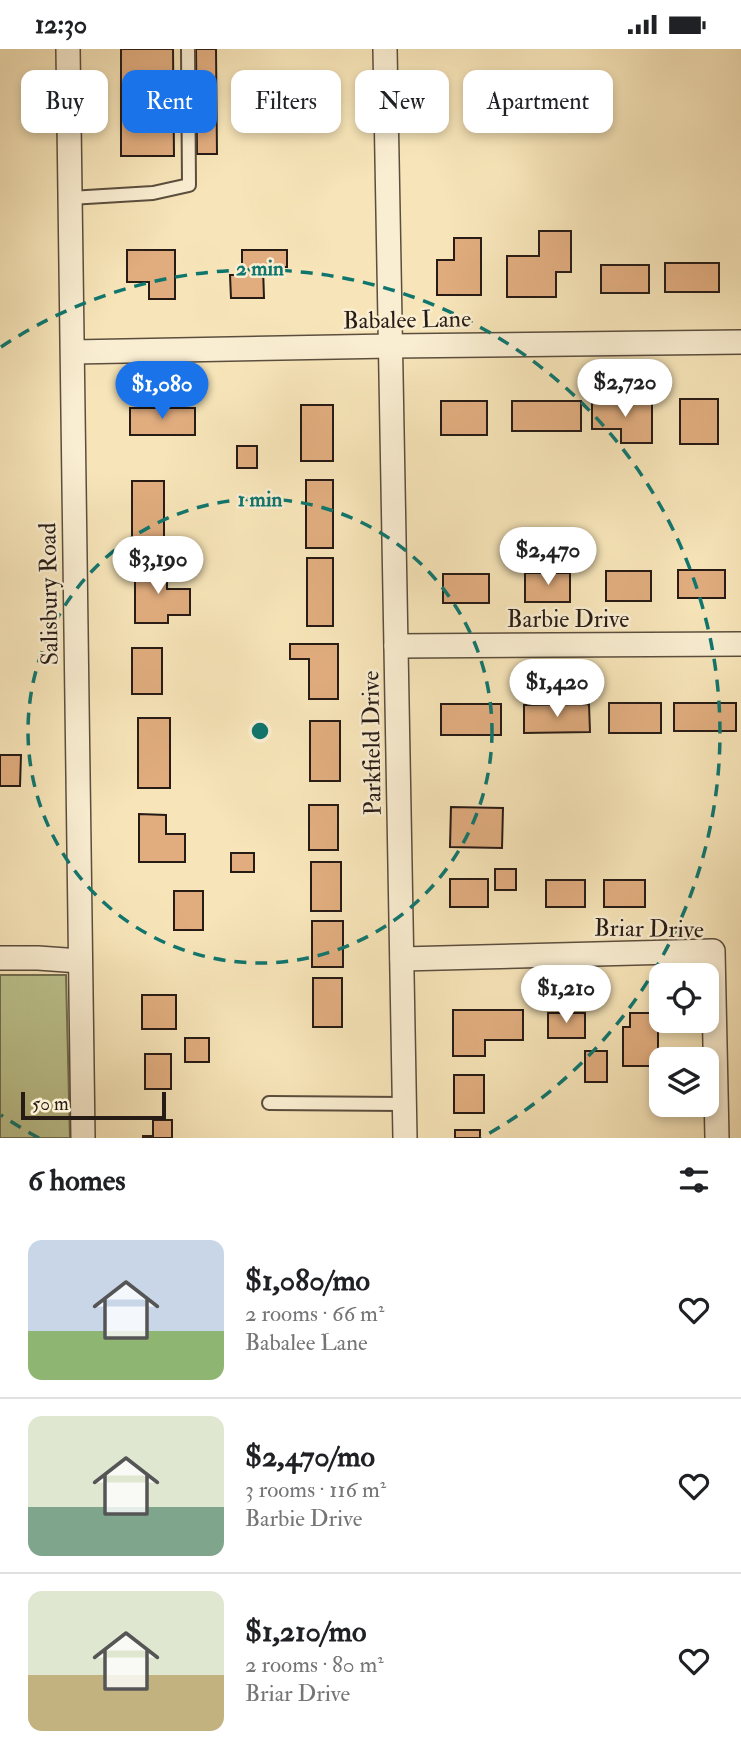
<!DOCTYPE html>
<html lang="en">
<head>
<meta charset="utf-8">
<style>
  body { margin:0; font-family:"IM FELL Double Pica",serif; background:#f2f2f2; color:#202124; height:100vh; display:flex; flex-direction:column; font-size:26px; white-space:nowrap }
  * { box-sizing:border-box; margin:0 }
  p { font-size:23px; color:#757577 }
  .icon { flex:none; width:38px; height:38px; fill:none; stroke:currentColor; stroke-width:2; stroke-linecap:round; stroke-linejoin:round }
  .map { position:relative; height:1089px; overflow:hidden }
  .sheet { display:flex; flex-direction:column; background:#fff; flex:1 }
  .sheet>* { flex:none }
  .hud { position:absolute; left:21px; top:21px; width:700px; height:63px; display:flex; gap:14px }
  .tools { position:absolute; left:649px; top:914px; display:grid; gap:14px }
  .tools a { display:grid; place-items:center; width:70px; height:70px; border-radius:14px; background:#fff; box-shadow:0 4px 10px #0003; font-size:35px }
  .scale { position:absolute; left:21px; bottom:18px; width:145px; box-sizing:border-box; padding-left:7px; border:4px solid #271b15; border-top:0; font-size:19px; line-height:24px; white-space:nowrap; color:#271b15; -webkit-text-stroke:5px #faeed2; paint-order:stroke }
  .price { position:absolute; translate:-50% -60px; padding:0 16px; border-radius:24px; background:#fff; color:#222; font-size:23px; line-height:46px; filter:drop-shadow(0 2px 4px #0008) }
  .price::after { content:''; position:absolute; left:50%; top:42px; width:21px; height:16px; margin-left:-10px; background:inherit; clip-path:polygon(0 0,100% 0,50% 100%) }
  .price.on { background:#1a73e8; color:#fff }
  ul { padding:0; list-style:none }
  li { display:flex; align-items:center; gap:21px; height:175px; padding:0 28px }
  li+li { border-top:2px solid #e0e0e0 }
  li span { display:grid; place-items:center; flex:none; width:196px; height:140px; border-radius:14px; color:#555 }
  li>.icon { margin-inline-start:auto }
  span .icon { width:84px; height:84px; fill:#fffc; stroke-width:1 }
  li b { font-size:30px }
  h2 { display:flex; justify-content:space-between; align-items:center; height:84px; padding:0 28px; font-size:30px }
  .pill { padding:0 24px; border-radius:14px; background:#fff; box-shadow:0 4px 10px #0003; font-size:24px; line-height:63px }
  .pill.on { background:#1a73e8; color:#fff }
  .status { display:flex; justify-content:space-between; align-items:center; height:49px; padding:0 35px; background:#fff; direction:ltr }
  .status svg { height:19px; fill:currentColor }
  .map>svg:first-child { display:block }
  .park { fill:#bdc48f; stroke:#727052; stroke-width:2 }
  .building { fill:#e1ad7f; stroke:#271b15; stroke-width:2 }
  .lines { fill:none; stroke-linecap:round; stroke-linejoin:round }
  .service-casing { stroke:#5b4e3e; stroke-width:16 }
  .minor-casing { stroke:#5b4e3e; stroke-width:26 }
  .service { stroke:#faeed2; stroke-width:12 }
  .minor { stroke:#faeed2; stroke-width:23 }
  .ring { fill:none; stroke:#0f766e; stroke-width:3.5; stroke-dasharray:12 9 }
  .labels { text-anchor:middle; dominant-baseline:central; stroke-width:5; stroke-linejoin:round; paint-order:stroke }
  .street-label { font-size:24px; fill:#271b15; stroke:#faeed2 }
  .centre { fill:#0f766e; stroke:#faeed2; stroke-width:3.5 }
  .ring-label { font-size:21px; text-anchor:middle; font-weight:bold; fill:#0f766e; stroke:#faeed2; stroke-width:5; stroke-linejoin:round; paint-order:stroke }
</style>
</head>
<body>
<div class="status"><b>12:30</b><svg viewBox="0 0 49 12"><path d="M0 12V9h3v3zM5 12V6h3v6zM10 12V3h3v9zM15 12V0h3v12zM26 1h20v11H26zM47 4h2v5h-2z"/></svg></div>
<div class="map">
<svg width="741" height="1089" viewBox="0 0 741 1089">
  <rect width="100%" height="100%" fill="#f7e5b9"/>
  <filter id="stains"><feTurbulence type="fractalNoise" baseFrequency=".00286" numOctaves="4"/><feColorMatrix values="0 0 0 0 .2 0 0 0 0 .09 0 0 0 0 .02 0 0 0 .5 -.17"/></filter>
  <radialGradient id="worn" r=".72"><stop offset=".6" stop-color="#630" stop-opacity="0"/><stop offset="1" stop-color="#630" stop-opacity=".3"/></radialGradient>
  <path class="park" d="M0 926H66L70 1089H0Z"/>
  <g class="building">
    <path d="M121 0H173L174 107H121Z"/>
    <path d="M196 0H216L217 105H197Z"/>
    <path d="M539 182H571V223H556V248H507V207H539Z"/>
    <path d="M454 189H481V246H437V211H454Z"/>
    <path d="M127 201H175V250H149V233H127Z"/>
    <path d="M242 201H287V218H263L264 249H231L230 226H242Z"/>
    <rect x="665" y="214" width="54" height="29"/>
    <rect x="601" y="216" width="48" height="28"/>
    <rect x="680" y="350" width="38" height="45"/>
    <path d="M592 351H652V394H621V380H592Z"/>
    <rect x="441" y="352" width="46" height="34"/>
    <rect x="512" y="352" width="69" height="30"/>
    <rect x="301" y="356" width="32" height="56"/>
    <rect x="130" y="359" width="65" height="27"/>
    <rect x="237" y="397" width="20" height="22"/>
    <rect x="306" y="431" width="27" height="68"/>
    <rect x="132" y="432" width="32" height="64"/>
    <rect x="307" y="509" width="26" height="68"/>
    <path d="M142 512H167V540H190V566H168V574H135V532H142Z"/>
    <rect x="678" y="521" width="47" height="28"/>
    <rect x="606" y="522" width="45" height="30"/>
    <rect x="525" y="524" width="45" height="29"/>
    <rect x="443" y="525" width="46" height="29"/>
    <path d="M290 595H338V650H309V610H290Z"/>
    <rect x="132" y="599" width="30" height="46"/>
    <rect x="609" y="654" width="52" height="30"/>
    <rect x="674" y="654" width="62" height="28"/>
    <rect x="441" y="655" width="60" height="31"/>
    <path d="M589 655 590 683 524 684V656Z"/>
    <rect x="138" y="669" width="32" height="70"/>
    <rect x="310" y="672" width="30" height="60"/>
    <path d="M0 706H21L20 737H0Z"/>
    <rect x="309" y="756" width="29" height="45"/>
    <path d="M451 758 503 759 502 799 450 798Z"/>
    <path d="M139 765 166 766V785H185V813H139Z"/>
    <rect x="231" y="804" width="23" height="19"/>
    <rect x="311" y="813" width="30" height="49"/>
    <rect x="495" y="820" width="21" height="21"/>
    <rect x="450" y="830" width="38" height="28"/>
    <rect x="546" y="831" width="39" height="27"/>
    <rect x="604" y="831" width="41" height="27"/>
    <rect x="174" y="842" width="29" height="39"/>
    <rect x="312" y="872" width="31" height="46"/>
    <rect x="313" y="929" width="29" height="49"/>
    <rect x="142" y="946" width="34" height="34"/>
    <path d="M453 961H523V991H485V1007H453Z"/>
    <rect x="548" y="964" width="37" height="25"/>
    <path d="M630 964H658V1017H623V978H630Z"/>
    <rect x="185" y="989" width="24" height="24"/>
    <rect x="585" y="1002" width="22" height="31"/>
    <rect x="145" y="1005" width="26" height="35"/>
    <rect x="454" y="1026" width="30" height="38"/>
    <path d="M153 1071H172V1089H143V1087H153Z"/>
    <rect x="455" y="1081" width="25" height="8"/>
  </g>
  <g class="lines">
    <defs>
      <g id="service">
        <path d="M70 149 153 144 189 136 188 0"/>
        <path d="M269 1054 404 1055"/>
      </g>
      <g id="minor">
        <path d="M68 0 83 1089"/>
        <path d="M385 0 405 1089"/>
        <path d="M73 303 391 297 741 293"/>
        <path d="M396 597 741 595"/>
        <path d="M0 909H38L80 912"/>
        <path d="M402 910 713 902 717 1089"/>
      </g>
    </defs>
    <use href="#service" class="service-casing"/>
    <use href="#minor" class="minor-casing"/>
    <use href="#service" class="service"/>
    <use href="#minor" class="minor"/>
  </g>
  <g class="ring">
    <circle cx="260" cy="682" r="232"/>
    <path d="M39 1089A463 463 0 0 1 1 1066M1 298A463 463 0 1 1 481 1089"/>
  </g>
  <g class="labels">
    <g class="street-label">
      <text transform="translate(407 271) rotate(-1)">Babalee Lane</text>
      <text transform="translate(49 545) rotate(-91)">Salisbury Road</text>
      <text x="568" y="570">Barbie Drive</text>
      <text transform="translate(372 694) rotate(-91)">Parkfield Drive</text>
      <text transform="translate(649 880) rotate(1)">Briar Drive</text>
    </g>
  </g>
  <circle cx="260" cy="682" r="10" class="centre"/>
  <g class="ring-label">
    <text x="260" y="226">2 min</text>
    <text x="260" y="457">1 min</text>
  </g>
  <rect width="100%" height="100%" filter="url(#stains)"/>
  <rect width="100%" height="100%" fill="url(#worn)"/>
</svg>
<div class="tools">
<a><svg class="icon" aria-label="locate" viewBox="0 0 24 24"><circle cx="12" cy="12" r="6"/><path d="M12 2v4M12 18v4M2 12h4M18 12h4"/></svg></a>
<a><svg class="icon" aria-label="layers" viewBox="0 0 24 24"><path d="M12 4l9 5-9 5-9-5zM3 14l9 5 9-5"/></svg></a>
</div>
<div class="scale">50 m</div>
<b class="price" style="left:625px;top:370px">$2,720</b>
<b class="price on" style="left:162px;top:372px">$1,080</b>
<b class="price" style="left:548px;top:538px">$2,470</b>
<b class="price" style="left:158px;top:547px">$3,190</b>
<b class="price" style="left:557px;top:670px">$1,420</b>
<b class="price" style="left:566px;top:976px">$1,210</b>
<div class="hud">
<a class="pill">Buy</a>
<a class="pill on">Rent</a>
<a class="pill">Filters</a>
<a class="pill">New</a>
<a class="pill">Apartment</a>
</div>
</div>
<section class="sheet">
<h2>6 homes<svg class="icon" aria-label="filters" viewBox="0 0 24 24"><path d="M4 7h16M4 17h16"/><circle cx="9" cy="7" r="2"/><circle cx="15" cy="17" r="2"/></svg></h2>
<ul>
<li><span style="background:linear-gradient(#c9d6e8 65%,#8fb573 0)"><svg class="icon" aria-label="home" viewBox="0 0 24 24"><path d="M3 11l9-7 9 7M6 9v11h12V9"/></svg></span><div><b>$1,080/mo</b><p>2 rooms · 66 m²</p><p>Babalee Lane</p></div><svg class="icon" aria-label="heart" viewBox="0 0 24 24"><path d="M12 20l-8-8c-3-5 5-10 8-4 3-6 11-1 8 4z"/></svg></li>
<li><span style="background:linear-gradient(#dfe7d0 65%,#7fa58c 0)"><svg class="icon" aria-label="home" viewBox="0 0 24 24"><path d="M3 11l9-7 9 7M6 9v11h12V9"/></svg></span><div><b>$2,470/mo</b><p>3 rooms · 116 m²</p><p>Barbie Drive</p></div><svg class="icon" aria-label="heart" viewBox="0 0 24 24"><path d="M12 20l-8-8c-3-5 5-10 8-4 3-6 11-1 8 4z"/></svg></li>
<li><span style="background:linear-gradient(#dfe7d0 60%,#c2b280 0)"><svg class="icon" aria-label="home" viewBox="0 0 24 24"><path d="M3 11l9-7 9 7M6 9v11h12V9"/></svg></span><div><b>$1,210/mo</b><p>2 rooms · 80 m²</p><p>Briar Drive</p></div><svg class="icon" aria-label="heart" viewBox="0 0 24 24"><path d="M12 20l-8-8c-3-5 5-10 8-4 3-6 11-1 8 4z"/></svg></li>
</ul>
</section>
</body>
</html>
